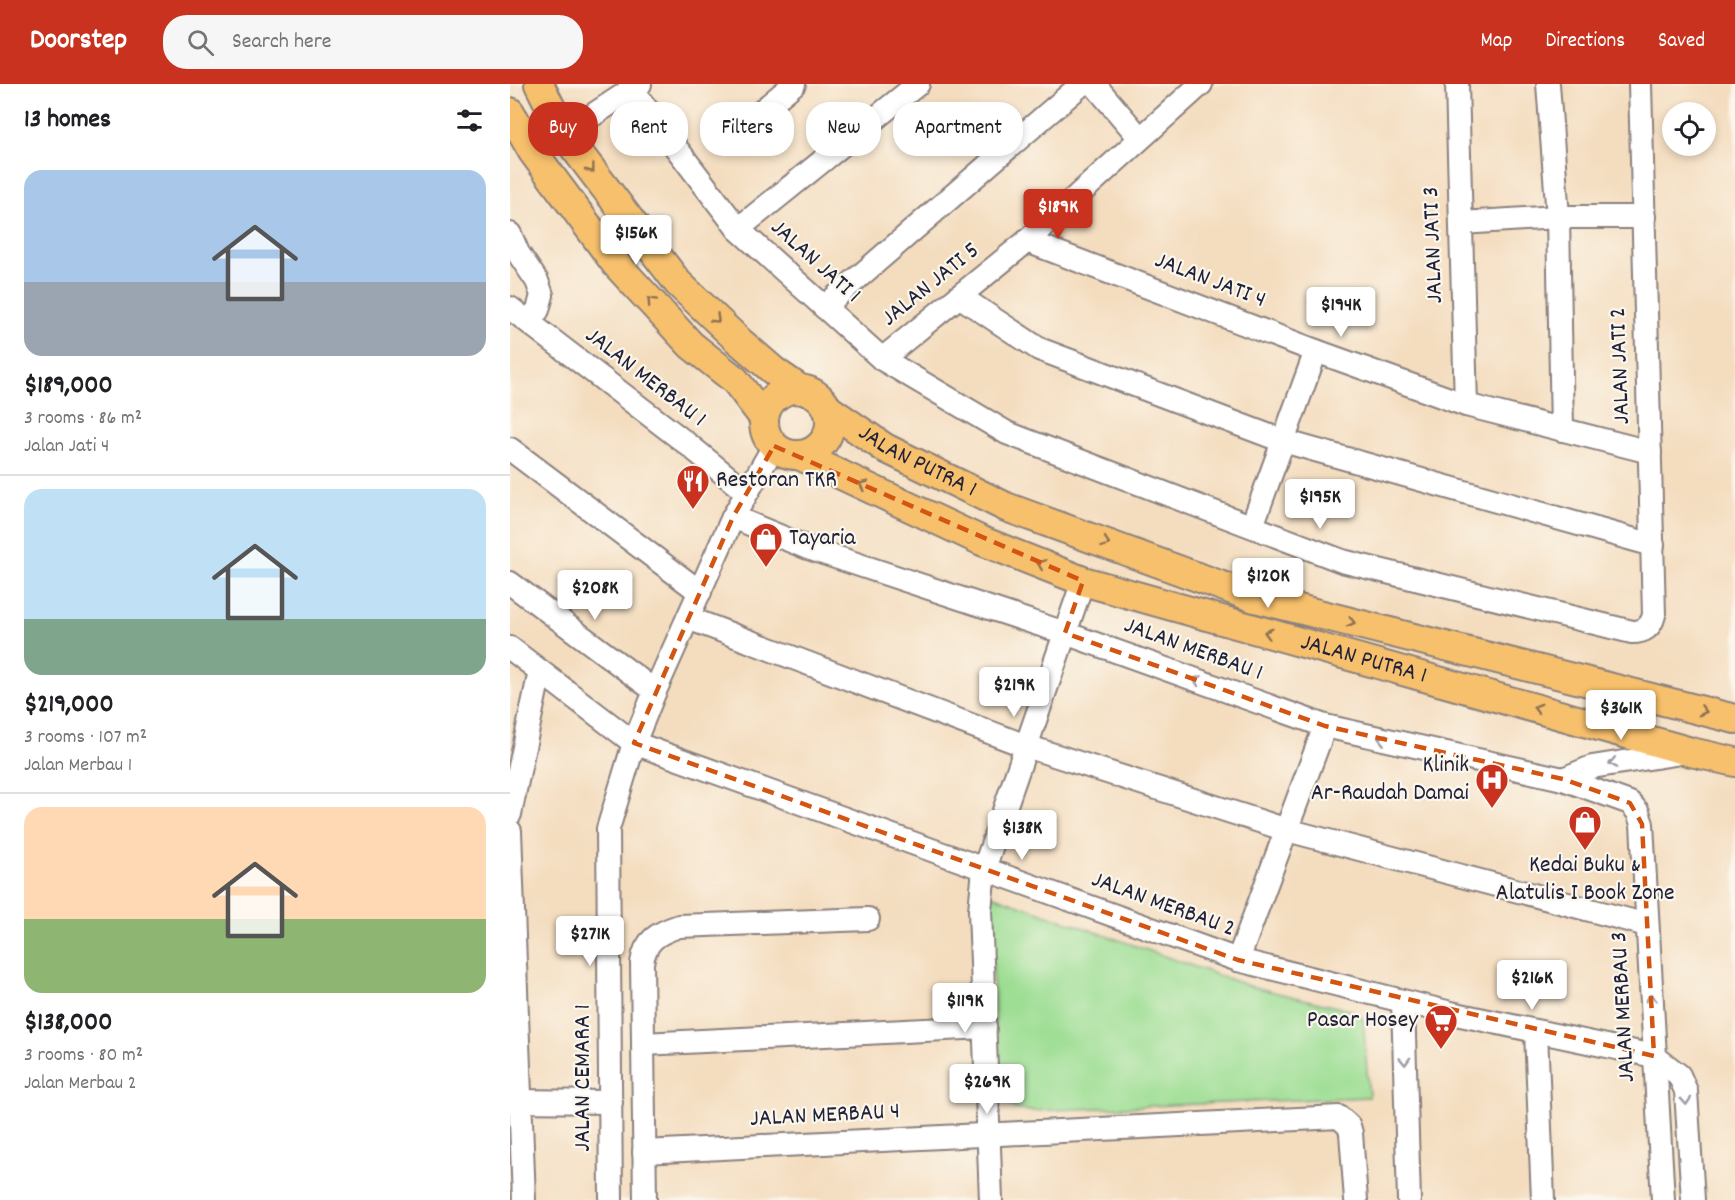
<!DOCTYPE html>
<html lang="en">
<head>
<meta charset="utf-8">
<style>
  body { margin:0; font-family:Dekko,sans-serif; background:#f6f6f6; color:#202124; height:100vh; display:flex; flex-direction:column; font-size:22px; white-space:nowrap }
  * { box-sizing:border-box; margin:0 }
  p { font-size:20px; color:#757577 }
  .icon { flex:none; width:33px; height:33px; fill:none; stroke:currentColor; stroke-width:2; stroke-linecap:round; stroke-linejoin:round }
  .map { position:relative; flex:1; overflow:hidden }
  .sheet { display:flex; flex-direction:column; background:#fff; width:510px }
  .sheet>* { flex:none }
  .guide { position:absolute; left:18px; top:18px; width:570px; height:54px; display:flex; gap:12px }
  .tools { position:absolute; left:1152px; top:18px; display:grid; gap:12px }
  .tools a { display:grid; place-items:center; width:54px; height:54px; border-radius:50%; background:#fff; box-shadow:0 3px 9px #0003; font-size:30px }
  .price { position:absolute; translate:-50% -51px; padding:0 14px; border-radius:6px; background:#fff; color:#222; font-size:20px; line-height:39px; filter:drop-shadow(0 2px 3px #0008) }
  .price::after { content:''; position:absolute; left:50%; top:36px; width:18px; height:14px; margin-left:-9px; background:inherit; clip-path:polygon(0 0,100% 0,50% 100%) }
  .price.selected { background:#c8321e; color:#fff }
  ul { padding:0; list-style:none }
  li { display:grid; align-content:center; gap:12px; height:318px; padding:0 24px }
  li+li { border-top:2px solid #e0e0e0 }
  li span { display:grid; place-items:center; height:186px; border-radius:18px; color:#555 }
  li>.icon { margin-inline-start:auto }
  span .icon { width:108px; height:108px; fill:#fffc; stroke-width:1 }
  li b { font-size:26px }
  h2 { display:flex; justify-content:space-between; align-items:center; height:72px; padding:0 24px; font-size:26px }
  .tag { padding:0 21px; border-radius:24px; background:#fff; box-shadow:0 3px 9px #0003; font-size:21px; line-height:54px }
  .tag.selected { background:#c8321e; color:#fff }
  header { display:flex; align-items:center; gap:36px; box-sizing:border-box; height:84px; padding:0 30px; background:#c8321e; color:#fff }
  header strong { font-size:28px }
  nav { display:flex; gap:33px; margin-inline-start:auto; font-size:21px }
  .search { width:420px; height:54px; background:#f6f6f6; display:flex; align-items:center; gap:15px; box-sizing:border-box; padding:0 21px; border-radius:24px; color:#757577; font-size:22px }
  main { display:flex; flex:1; min-height:0 }
  .map>svg:first-child { display:block }
  .green { fill:#9ede94; stroke:#608068; stroke-width:1.5 }
  .lines { fill:none; stroke-linecap:round; stroke-linejoin:round }
  .minor-casing { stroke:#8b807d; stroke-width:26 }
  .major-casing { stroke:#8b807d; stroke-width:32 }
  .minor { stroke:#fff; stroke-width:22 }
  .major { stroke:#f7c06c; stroke-width:28 }
  .oneway { stroke:#8c7154 }
  .oneway2 { stroke:#9c9ca7 }
  .marked { fill:none; stroke:#d45411; stroke-width:4.5; stroke-dasharray:12 8; stroke-linejoin:round }
  .labels { text-anchor:middle; dominant-baseline:central; stroke-width:4.5; stroke-linejoin:round; paint-order:stroke }
  .street-label { font-size:24px; fill:#22223b; stroke:#fbf7ec }
  .poi-label { font-size:24px; fill:#22223b; stroke:#fbf7ec; text-anchor:start }
</style>
</head>
<body>
<header>
<strong>Doorstep</strong>
<div class="search"><svg class="icon" aria-label="search" viewBox="0 0 24 24"><circle cx="10" cy="10" r="6"/><path d="M15 15l6 6"/></svg>Search here</div>
<nav><a>Map</a><a>Directions</a><a>Saved</a></nav>
</header>
<main>
<section class="sheet">
<h2>13 homes<svg class="icon" aria-label="filters" viewBox="0 0 24 24"><path d="M4 7h16M4 17h16"/><circle cx="9" cy="7" r="2"/><circle cx="15" cy="17" r="2"/></svg></h2>
<ul>
<li><span style="background:linear-gradient(#a9c7e8 60%,#9aa5b1 0)"><svg class="icon" aria-label="home" viewBox="0 0 24 24"><path d="M3 11l9-7 9 7M6 9v11h12V9"/></svg></span><div><b>$189,000</b><p>3 rooms · 86 m²</p><p>Jalan Jati 4</p></div></li>
<li><span style="background:linear-gradient(#bfe0f5 70%,#7fa58c 0)"><svg class="icon" aria-label="home" viewBox="0 0 24 24"><path d="M3 11l9-7 9 7M6 9v11h12V9"/></svg></span><div><b>$219,000</b><p>3 rooms · 107 m²</p><p>Jalan Merbau 1</p></div></li>
<li><span style="background:linear-gradient(#ffd9b3 60%,#8fb573 0)"><svg class="icon" aria-label="home" viewBox="0 0 24 24"><path d="M3 11l9-7 9 7M6 9v11h12V9"/></svg></span><div><b>$138,000</b><p>3 rooms · 80 m²</p><p>Jalan Merbau 2</p></div></li>
</ul>
</section>
<div class="map">
<svg width="1225" height="1116" viewBox="0 0 1225 1116">
  <rect width="100%" height="100%" fill="#fbf7ec"/>
  <filter id="ink" filterUnits="userSpaceOnUse"><feTurbulence type="fractalNoise" baseFrequency=".0167" numOctaves="2"/><feDisplacementMap in="SourceGraphic" scale="12" xChannelSelector="R" yChannelSelector="G"/><feConvolveMatrix kernelMatrix="1 2 1 2 8 2 1 2 1" color-interpolation-filters="sRGB"/></filter>
  <filter id="wash" filterUnits="userSpaceOnUse"><feTurbulence type="fractalNoise" baseFrequency=".008" numOctaves="4" result="noise"/><feDisplacementMap in="SourceGraphic" scale="24" xChannelSelector="R" yChannelSelector="G"/><feGaussianBlur stdDeviation="1.35" result="paint"/><feColorMatrix in="noise" values="0 0 0 0 0 0 0 0 0 0 0 0 0 0 0 0 0 1.4 0 .05"/><feComposite in="paint" operator="in"/></filter>
  <g filter="url(#wash)">
    <rect width="100%" height="100%" fill="#f4ddbf"/>
    <path class="green" d="M481 811 739 902 843 927 853 935 859 1013 522 1027C504 1026 495 1023 486 1007Z"/>
  </g>
  <g filter="url(#ink)">
    <g class="lines">
      <defs>
        <g id="minor">
          <path d="M120 0 122 6 228 145 372 275 497 349 832 477 1122 548C1134 548 1141 543 1144 531L1130 0"/>
          <path d="M584 0 630 54"/>
          <path d="M947 0 956 321"/>
          <path d="M1038 0 1048 133 1052 346"/>
          <path d="M241 36 284 0"/>
          <path d="M23 68 54 50 130 0"/>
          <path d="M951 139 1048 133H1134"/>
          <path d="M228 145 408 0"/>
          <path d="M0 150 8 169 27 197 32 211 28 226 18 237"/>
          <path d="M517 157 806 267 956 321 1140 368"/>
          <path d="M449 212 529 265 773 357 1143 461"/>
          <path d="M314 223 572 0"/>
          <path d="M0 224 180 362 236 408"/>
          <path d="M372 275 517 157 691 0"/>
          <path d="M0 365 190 508"/>
          <path d="M223 433 298 464 555 549 815 642 1053 695 1120 719 1128 728 1132 740 1153 1116"/>
          <path d="M742 442 806 267"/>
          <path d="M0 499 145 607"/>
          <path d="M178 534 516 662 777 746 1137 841"/>
          <path d="M0 564 124 659 728 876 941 929 1144 972 1169 991 1176 1007 1183 1116"/>
          <path d="M1053 695 1082 683 1171 669"/>
          <path d="M0 730 30 587"/>
          <path d="M0 747 14 1116"/>
          <path d="M728 876 815 642"/>
          <path d="M893 918 899 1116"/>
          <path d="M1026 948 1033 1116"/>
          <path d="M133 960 475 943"/>
          <path d="M0 1017 101 1018"/>
          <path d="M134 1068 829 1033 839 1042 841 1049 846 1116"/>
          <path d="M101 1116 98 745 124 659 145 607 223 433 264 362"/>
          <path d="M135 1116 132 879C135 856 148 849 169 842L358 835"/>
          <path d="M481 1116 470 826 474 785 573 497"/>
        </g>
        <g id="major">
          <path d="M29 0 54 50 168 199 229 257 265 288 291 306"/>
          <path d="M0 28 23 68 106 180 181 261 225 296 254 334"/>
          <circle cx="287" cy="338" r="33"/>
          <path id="s1" d="M318 325 375 364 496 423 745 514 1225 635"/>
          <path id="s2" d="M291 372 472 457 573 497 1181 668 1225 678"/>
        </g>
      </defs>
      <use href="#minor" class="minor-casing"/>
      <use href="#major" class="major-casing"/>
      <use href="#minor" class="minor"/>
      <use href="#major" class="major"/>
    </g>
    <defs><path id="oneway-chevron" d="M-2-3.5L2.5 0L-2 3.5" fill="none" stroke-width="1.6" stroke-linecap="round" stroke-linejoin="round" transform="scale(1.5)"/></defs>
    <g class="oneway">
      <use href="#oneway-chevron" transform="translate(81 85) rotate(53)"/>
      <use href="#oneway-chevron" transform="translate(141 217) rotate(-133)"/>
      <use href="#oneway-chevron" transform="translate(206 235) rotate(44)"/>
      <use href="#oneway-chevron" transform="translate(353 401) rotate(-155)"/>
      <use href="#oneway-chevron" transform="translate(596 459) rotate(20)"/>
      <use href="#oneway-chevron" transform="translate(531 480) rotate(-158)"/>
      <use href="#oneway-chevron" transform="translate(841 538) rotate(14)"/>
      <use href="#oneway-chevron" transform="translate(758 549) rotate(-164)"/>
      <use href="#oneway-chevron" transform="translate(1027 624) rotate(-164)"/>
      <use href="#oneway-chevron" transform="translate(1193 627) rotate(14)"/>
    </g>
    <g class="oneway2">
      <use href="#oneway-chevron" transform="translate(687 596) rotate(-160)"/>
      <use href="#oneway-chevron" transform="translate(872 655) rotate(-167)"/>
      <use href="#oneway-chevron" transform="translate(1103 679) rotate(169)"/>
      <use href="#oneway-chevron" transform="translate(1141 914) rotate(-93)"/>
      <use href="#oneway-chevron" transform="translate(895 977) rotate(88)"/>
      <use href="#oneway-chevron" transform="translate(1176 1017) rotate(86)"/>
    </g>
  </g>
  <path class="marked" d="M264 362 573 497 555 549 815 642 1053 695 1120 719 1132 740 1144 972 728 876 124 659 223 433Z"/>
  <defs>
    <symbol id="restaurant-pin" viewBox="-11 -11 22 30"><path d="M0 17L-7.5 6A9.5 9.5 0 1 1 7.5 6Z" fill="#c8321e" stroke="#fbf7ec"/><path d="M-5-6h1v4h1v-4h1v4h1v-4h1v5L-1.5 .5V6h-2V.5L-5-1ZM5-6V6H3V1.5H1.5Q1.5-4 5-6Z" fill="#fff"/></symbol>
    <symbol id="shop-pin" viewBox="-11 -11 22 30"><path d="M0 17L-7.5 6A9.5 9.5 0 1 1 7.5 6Z" fill="#c8321e" stroke="#fbf7ec"/><path d="M-5-2.5h2.3a2.7 3.5 0 0 1 5.4 0H5L5.5 6h-11ZM-1.5-2.5h3a1.5 2.3 0 0 0-3 0Z" fill="#fff"/></symbol>
    <symbol id="hospital-pin" viewBox="-11 -11 22 30"><path d="M0 17L-7.5 6A9.5 9.5 0 1 1 7.5 6Z" fill="#c8321e" stroke="#fbf7ec"/><path d="M-5-5h3v3.5h4V-5h3V5h-3V1.5h-4V5h-3Z" fill="#fff"/></symbol>
    <symbol id="supermarket-pin" viewBox="-11 -11 22 30"><path d="M0 17L-7.5 6A9.5 9.5 0 1 1 7.5 6Z" fill="#c8321e" stroke="#fbf7ec"/><path d="M-6-5.5h2.5l.6 2H6L4.5 2H-2.5L-4.4-4H-6ZM-1.5 3.2a1.3 1.3 0 1 0 .1 0ZM3 3.2a1.3 1.3 0 1 0 .1 0Z" fill="#fff"/></symbol>
  </defs>
  <g fill-rule="evenodd">
    <use href="#restaurant-pin" x="164" y="378" width="38" height="52"/>
    <use href="#shop-pin" x="237" y="436" width="38" height="52"/>
    <use href="#hospital-pin" x="963" y="677" width="38" height="52"/>
    <use href="#shop-pin" x="1056" y="719" width="38" height="52"/>
    <use href="#supermarket-pin" x="912" y="918" width="38" height="52"/>
  </g>
  <g class="labels">
    <g class="street-label">
      <text transform="translate(924 161) rotate(-92)">JALAN JATI 3</text>
      <text transform="translate(305 178) rotate(42)">JALAN JATI 1</text>
      <text transform="translate(700 197) rotate(21)">JALAN JATI 4</text>
      <text transform="translate(421 201) rotate(-39)">JALAN JATI 5</text>
      <text transform="translate(1111 282) rotate(-92)">JALAN JATI 2</text>
      <text transform="translate(135 294) rotate(38)">JALAN MERBAU 1</text>
      <text stroke="none"><textPath href="#s1" startOffset="104">JALAN PUTRA 1</textPath></text>
      <text transform="translate(683 566) rotate(20)">JALAN MERBAU 1</text>
      <text stroke="none"><textPath href="#s2" startOffset="600">JALAN PUTRA 1</textPath></text>
      <text transform="translate(653 821) rotate(20)">JALAN MERBAU 2</text>
      <text transform="translate(1114 923) rotate(-93)">JALAN MERBAU 3</text>
      <text transform="translate(74 994) rotate(-90)">JALAN CEMARA 1</text>
      <text transform="translate(315 1032) rotate(-3)">JALAN MERBAU 4</text>
    </g>
    <g class="poi-label">
      <text x="206" y="397">Restoran TKR</text>
      <text x="279" y="455">Tayaria</text>
      <text x="959" y="682" text-anchor="end">Klinik<tspan x="959" dy="28">Ar-Raudah Damai</tspan></text>
      <text x="1075" y="782" text-anchor="middle">Kedai Buku &amp;<tspan x="1075" dy="28">Alatulis I Book Zone</tspan></text>
      <text x="908" y="937" text-anchor="end">Pasar Hosey</text>
    </g>
  </g>
</svg>
<div class="tools">
<a><svg class="icon" aria-label="locate" viewBox="0 0 24 24"><circle cx="12" cy="12" r="6"/><path d="M12 2v4M12 18v4M2 12h4M18 12h4"/></svg></a>
</div>
<b class="price selected" style="left:548px;top:156px">$189K</b>
<b class="price" style="left:126px;top:182px">$156K</b>
<b class="price" style="left:831px;top:254px">$194K</b>
<b class="price" style="left:810px;top:446px">$195K</b>
<b class="price" style="left:758px;top:525px">$120K</b>
<b class="price" style="left:85px;top:537px">$208K</b>
<b class="price" style="left:504px;top:634px">$219K</b>
<b class="price" style="left:1111px;top:657px">$361K</b>
<b class="price" style="left:512px;top:777px">$138K</b>
<b class="price" style="left:80px;top:883px">$271K</b>
<b class="price" style="left:1022px;top:927px">$216K</b>
<b class="price" style="left:455px;top:950px">$119K</b>
<b class="price" style="left:477px;top:1031px">$269K</b>
<div class="guide">
<a class="tag selected">Buy</a>
<a class="tag">Rent</a>
<a class="tag">Filters</a>
<a class="tag">New</a>
<a class="tag">Apartment</a>
</div>
</div>
</main>
</body>
</html>
